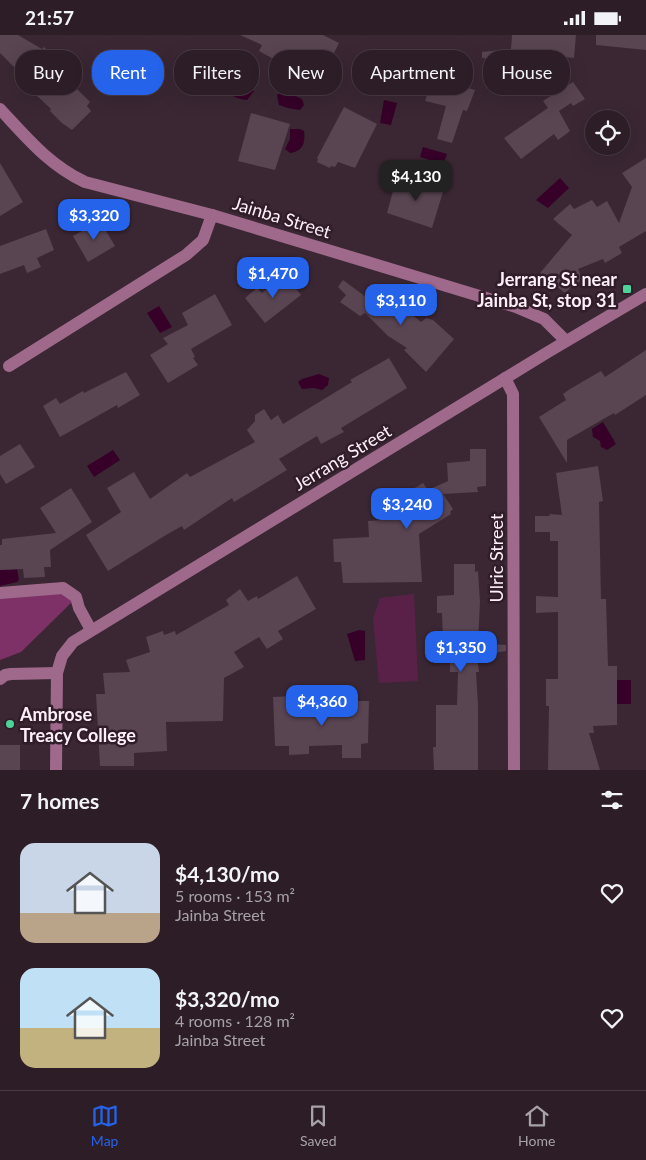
<!DOCTYPE html>
<html lang="en">
<head>
<meta charset="utf-8">
<style>
  body { margin:0; font-family:Lato,sans-serif; background:#34262e; color:#f1f3f6; height:100vh; display:flex; flex-direction:column; font-size:19px; white-space:nowrap }
  * { box-sizing:border-box; margin:0 }
  p { font-size:16px; color:#a6a2a7 }
  .icon { flex:none; width:28px; height:28px; fill:none; stroke:currentColor; stroke-width:2; stroke-linecap:round; stroke-linejoin:round }
  .map { position:relative; height:735px; overflow:hidden }
  .panel { display:flex; flex-direction:column; background:#2c1d26; flex:1 }
  .panel>* { flex:none }
  .hud { position:absolute; left:15px; top:15px; width:616px; height:45px; display:flex; gap:10px }
  .controls { position:absolute; left:585px; top:75px; display:grid; gap:10px }
  .controls a { display:grid; place-items:center; width:45px; height:45px; border-radius:50%; background:#2c1d26; box-shadow:0 5px 20px #0002,0 0 0 1px #483b43; font-size:25px }
  .price { position:absolute; translate:-50% -42px; padding:0 11px; border-radius:10px; background:#2563eb; color:#fff; font-size:16px; line-height:32px; filter:drop-shadow(0 1px 2px #0008) }
  .price::after { content:''; position:absolute; left:50%; top:30px; width:15px; height:11px; margin-left:-8px; background:inherit; clip-path:polygon(0 0,100% 0,50% 100%) }
  .price.current { background:#222; color:#fff }
  ul { padding:0; list-style:none }
  li { display:flex; align-items:center; gap:15px; height:125px; padding:0 20px }
  li span { display:grid; place-items:center; flex:none; width:140px; height:100px; border-radius:15px; color:#555 }
  li>.icon { margin-inline-start:auto }
  span .icon { width:60px; height:60px; fill:#fffc; stroke-width:1 }
  li b { font-size:21px }
  h2 { display:flex; justify-content:space-between; align-items:center; height:60px; padding:0 20px; font-size:21px }
  .tag { padding:0 18px; border-radius:20px; background:#2c1d26; box-shadow:0 5px 20px #0002,0 0 0 1px #483b43; font-size:18px; line-height:45px }
  .tag.current { background:#2563eb; color:#fff }
  .status { display:flex; justify-content:space-between; align-items:center; height:35px; padding:0 25px; background:#2c1d26; direction:ltr }
  .status svg { height:14px; fill:currentColor }
  .tabs { display:flex; justify-content:space-around; align-items:center; height:70px; border-top:1px solid #483b43; background:#2c1d26; font-size:14px; color:#a6a2a7 }
  .tabs a { display:grid; justify-items:center; gap:2px }
  .tabs .current { color:#2563eb }
  .map>svg:first-child { display:block }
  .green { fill:#5a2148 }
  .forest { fill:#7e3166 }
  .water { fill:#360028 }
  .building { fill:#594451 }
  .lines { fill:none; stroke-linecap:round; stroke-linejoin:round }
  .minor { stroke:#9f698b; stroke-width:12 }
  .poi-dot { fill:#4dd39a; stroke:#301d29; stroke-width:2 }
  .labels { text-anchor:middle; dominant-baseline:central; stroke-width:5; stroke-linejoin:round; paint-order:stroke }
  .street-label { font-size:18px; fill:#fdf0f8; stroke:#301d29 }
  .poi-label { font-size:18px; font-weight:bold; fill:#fdf0f8; stroke:#301d29; text-anchor:end }
</style>
</head>
<body>
<div class="status"><b>21:57</b><svg viewBox="0 0 49 12"><path d="M0 12V9h3v3zM5 12V6h3v6zM10 12V3h3v9zM15 12V0h3v12zM26 1h20v11H26zM47 4h2v5h-2z"/></svg></div>
<div class="map">
<svg width="646" height="735" viewBox="0 0 646 735">
  <rect width="100%" height="100%" fill="#3a2733"/>
  <path class="green" d="M414 559 418 646 379 648 373 584 380 563Z"/>
  <path class="forest" d="M60 555 73 566 21 617 0 625V561Z"/>
  <g class="water">
    <path d="M224 42H230L241 50 249 51 254 56 247 65C235 64 229 59 222 50Z"/>
    <path d="M281 57H286L302 64 304 70 300 75 288 73 279 70 277 60Z"/>
    <path d="M384 65 397 68 391 90 380 88Z"/>
    <path d="M290 94H300L304 96C306 108 302 117 290 118L285 114 290 104Z"/>
    <path d="M423 112 447 119 443 129 420 122Z"/>
    <path d="M560 143 569 153 548 173 536 165Z"/>
    <path d="M159 271 172 292 160 298 147 278Z"/>
    <path d="M319 339 329 343 328 350 322 355 314 353 302 354 298 347 302 344Z"/>
    <path d="M603 387 616 409 607 415 601 412 600 406 593 402 592 394Z"/>
    <path d="M113 415 120 425 94 442 87 431Z"/>
    <path d="M17 534 19 545 17 547 0 551V535Z"/>
    <path d="M359 595 365 596V625L355 626 347 599Z"/>
    <rect x="617" y="645" width="14" height="24"/>
  </g>
  <g class="building">
    <path d="M0 0H18L42 14 44 12 54 22 45 33 70 55 74 51 90 67 87 71 91 76 72 95 62 88 50 76 51 74 16 41 19 37 0 18Z"/>
    <path d="M240 0H323L339 8 331 24 340 30 341 36 339 43 300 49 283 42 288 32 259 16 262 10Z"/>
    <path d="M512 0H576L574 23 556 21 558 24 540 22 539 26 532 24 523 28 482 23V17L511 14Z"/>
    <path d="M596 0H646V15L596 10Z"/>
    <path d="M433 43 475 55 467 76 463 75 452 108 437 104 446 71 425 66Z"/>
    <path d="M573 47 585 64 573 71 571 68 559 76 570 96 558 105 554 99 521 124 504 103 548 73 543 66Z"/>
    <path d="M344 72 377 89 355 133 338 127 335 132 331 131 330 133 317 127 318 124 317 123Z"/>
    <path d="M251 78 290 89 275 135 238 126Z"/>
    <path d="M646 123V196L619 212 622 218 605 228 603 224 578 234 582 243 574 253 572 251 565 258 540 238 572 200 553 184 570 169 574 174 592 165 597 172 607 166 619 188 632 152 622 138Z"/>
    <path d="M0 128 23 167 0 181Z"/>
    <path d="M396 145 422 153 424 147 445 150 432 193 387 178Z"/>
    <path d="M100 186 115 211 88 227 73 201Z"/>
    <path d="M46 194 54 215 37 223 41 232 27 238 24 230 0 239V211Z"/>
    <path d="M279 244 285 250 290 246 301 260 265 288 245 263 257 253 262 258Z"/>
    <path d="M343 245 370 265 374 261 389 271 394 265 421 287 426 283 433 285 454 304 426 337 404 315 407 313 388 301 365 278 360 281 340 267 346 260 338 252Z"/>
    <path d="M215 259 232 290 191 314 195 322 193 323 198 330 168 348 150 320 168 309 163 303 188 290 182 278Z"/>
    <path d="M646 315V360L615 380 614 378 567 405V428L539 382 566 365 563 359 570 354 601 336 605 342Z"/>
    <path d="M389 323 407 353 341 393 344 397 321 409 317 401 279 424 287 435 234 467 232 463 184 495 182 491 166 500 108 536 86 500 121 477 107 453 134 437 150 464 187 438 190 442 255 407 247 395 255 386V380L264 374 271 385 278 380 283 389 352 347 350 345Z"/>
    <path d="M126 337 140 360 118 373 117 370 60 402 43 371 56 363 60 369 83 356 84 358Z"/>
    <path d="M20 409 35 432 6 449 0 439V421Z"/>
    <path d="M470 414H486V451L477 452 478 457 443 459 453 474 450 477 451 479 419 499 422 547 343 548 341 527H334L333 504 369 502 368 486 396 484 416 471 408 457 423 448 428 455 448 446 447 428 470 426Z"/>
    <path d="M598 431 603 466 599 467 601 564H606L608 631H617V690L593 691 594 698H589L600 735H548L549 671H546V644H558V577L536 578V561L558 562V506H550V497H535V481H550L549 479 562 480 556 438Z"/>
    <path d="M71 453 92 487 50 515 51 532H44L45 542 24 543 23 534 0 535V510H2V504L56 498 40 473Z"/>
    <path d="M454 529H475V537L478 536 480 567 478 608 506 610V616L477 621 479 637H476L478 670V735H434L433 712H436V670H457L458 637H450V606H443L442 578H437V561L454 560Z"/>
    <path d="M297 541 316 574 278 596 283 604 267 614 259 602 234 617 244 632 224 643 223 686 166 687 167 716 134 718V731H100L96 659H105L103 638 130 637 126 625 150 617 146 602 163 596 164 600 175 596 176 600 229 570 226 565 240 554 248 566 257 561 258 564Z"/>
    <path d="M293 661 292 679H322L323 666H369L368 708 361 709V723H342V710L309 711V719L289 720V711H275L273 662Z"/>
    <rect x="0" y="710" width="20" height="25"/>
  </g>
  <g class="lines">
    <g class="minor">
      <path d="M0 74C27 103 49 130 85 147L212 180 516 272 544 284 566 306"/>
      <path d="M9 331 186 220 203 205 212 180"/>
      <path d="M505 343 513 359 514 735"/>
      <path d="M0 558 63 553 76 562 79 573 91 595"/>
      <path d="M0 644 5 640 11 639 57 638"/>
      <path d="M56 735 57 638 62 621 73 607 548 317 646 259"/>
    </g>
  </g>
  <g class="poi-dot">
    <rect x="622" y="249" width="10" height="10" rx="2.5"/>
    <circle cx="10" cy="689" r="5"/>
  </g>
  <g class="labels">
    <g class="street-label">
      <text transform="translate(282 182) rotate(17)">Jainba Street</text>
      <text transform="translate(342 422) rotate(-31)">Jerrang Street</text>
      <text transform="translate(496 523) rotate(-90)">Ulric Street</text>
    </g>
    <g class="poi-label">
      <text x="617" y="244">Jerrang St near<tspan x="617" dy="21">Jainba St, stop 31</tspan></text>
      <text x="20" y="679" text-anchor="start">Ambrose<tspan x="20" dy="21">Treacy College</tspan></text>
    </g>
  </g>
</svg>
<div class="controls">
<a><svg class="icon" aria-label="locate" viewBox="0 0 24 24"><circle cx="12" cy="12" r="6"/><path d="M12 2v4M12 18v4M2 12h4M18 12h4"/></svg></a>
</div>
<b class="price current" style="left:416px;top:167px">$4,130</b>
<b class="price" style="left:94px;top:206px">$3,320</b>
<b class="price" style="left:273px;top:264px">$1,470</b>
<b class="price" style="left:401px;top:291px">$3,110</b>
<b class="price" style="left:407px;top:495px">$3,240</b>
<b class="price" style="left:461px;top:638px">$1,350</b>
<b class="price" style="left:322px;top:692px">$4,360</b>
<div class="hud">
<a class="tag">Buy</a>
<a class="tag current">Rent</a>
<a class="tag">Filters</a>
<a class="tag">New</a>
<a class="tag">Apartment</a>
<a class="tag">House</a>
</div>
</div>
<section class="panel">
<h2>7 homes<svg class="icon" aria-label="filters" viewBox="0 0 24 24"><path d="M4 7h16M4 17h16"/><circle cx="9" cy="7" r="2"/><circle cx="15" cy="17" r="2"/></svg></h2>
<ul>
<li><span style="background:linear-gradient(#c9d6e8 70%,#b9a48a 0)"><svg class="icon" aria-label="home" viewBox="0 0 24 24"><path d="M3 11l9-7 9 7M6 9v11h12V9"/></svg></span><div><b>$4,130/mo</b><p>5 rooms · 153 m²</p><p>Jainba Street</p></div><svg class="icon" aria-label="heart" viewBox="0 0 24 24"><path d="M12 20l-8-8c-3-5 5-10 8-4 3-6 11-1 8 4z"/></svg></li>
<li><span style="background:linear-gradient(#bfe0f5 60%,#c2b280 0)"><svg class="icon" aria-label="home" viewBox="0 0 24 24"><path d="M3 11l9-7 9 7M6 9v11h12V9"/></svg></span><div><b>$3,320/mo</b><p>4 rooms · 128 m²</p><p>Jainba Street</p></div><svg class="icon" aria-label="heart" viewBox="0 0 24 24"><path d="M12 20l-8-8c-3-5 5-10 8-4 3-6 11-1 8 4z"/></svg></li>
</ul>
</section>
<nav class="tabs">
<a class="current"><svg class="icon" aria-label="map" viewBox="0 0 24 24"><path d="M3 6l6-2 6 2 6-2v14l-6 2-6-2-6 2zM9 4v14M15 6v14"/></svg>Map</a>
<a><svg class="icon" aria-label="saved" viewBox="0 0 24 24"><path d="M7 4h10v16l-5-4-5 4z"/></svg>Saved</a>
<a><svg class="icon" aria-label="home" viewBox="0 0 24 24"><path d="M3 11l9-7 9 7M6 9v11h12V9"/></svg>Home</a>
</nav>
</body>
</html>
